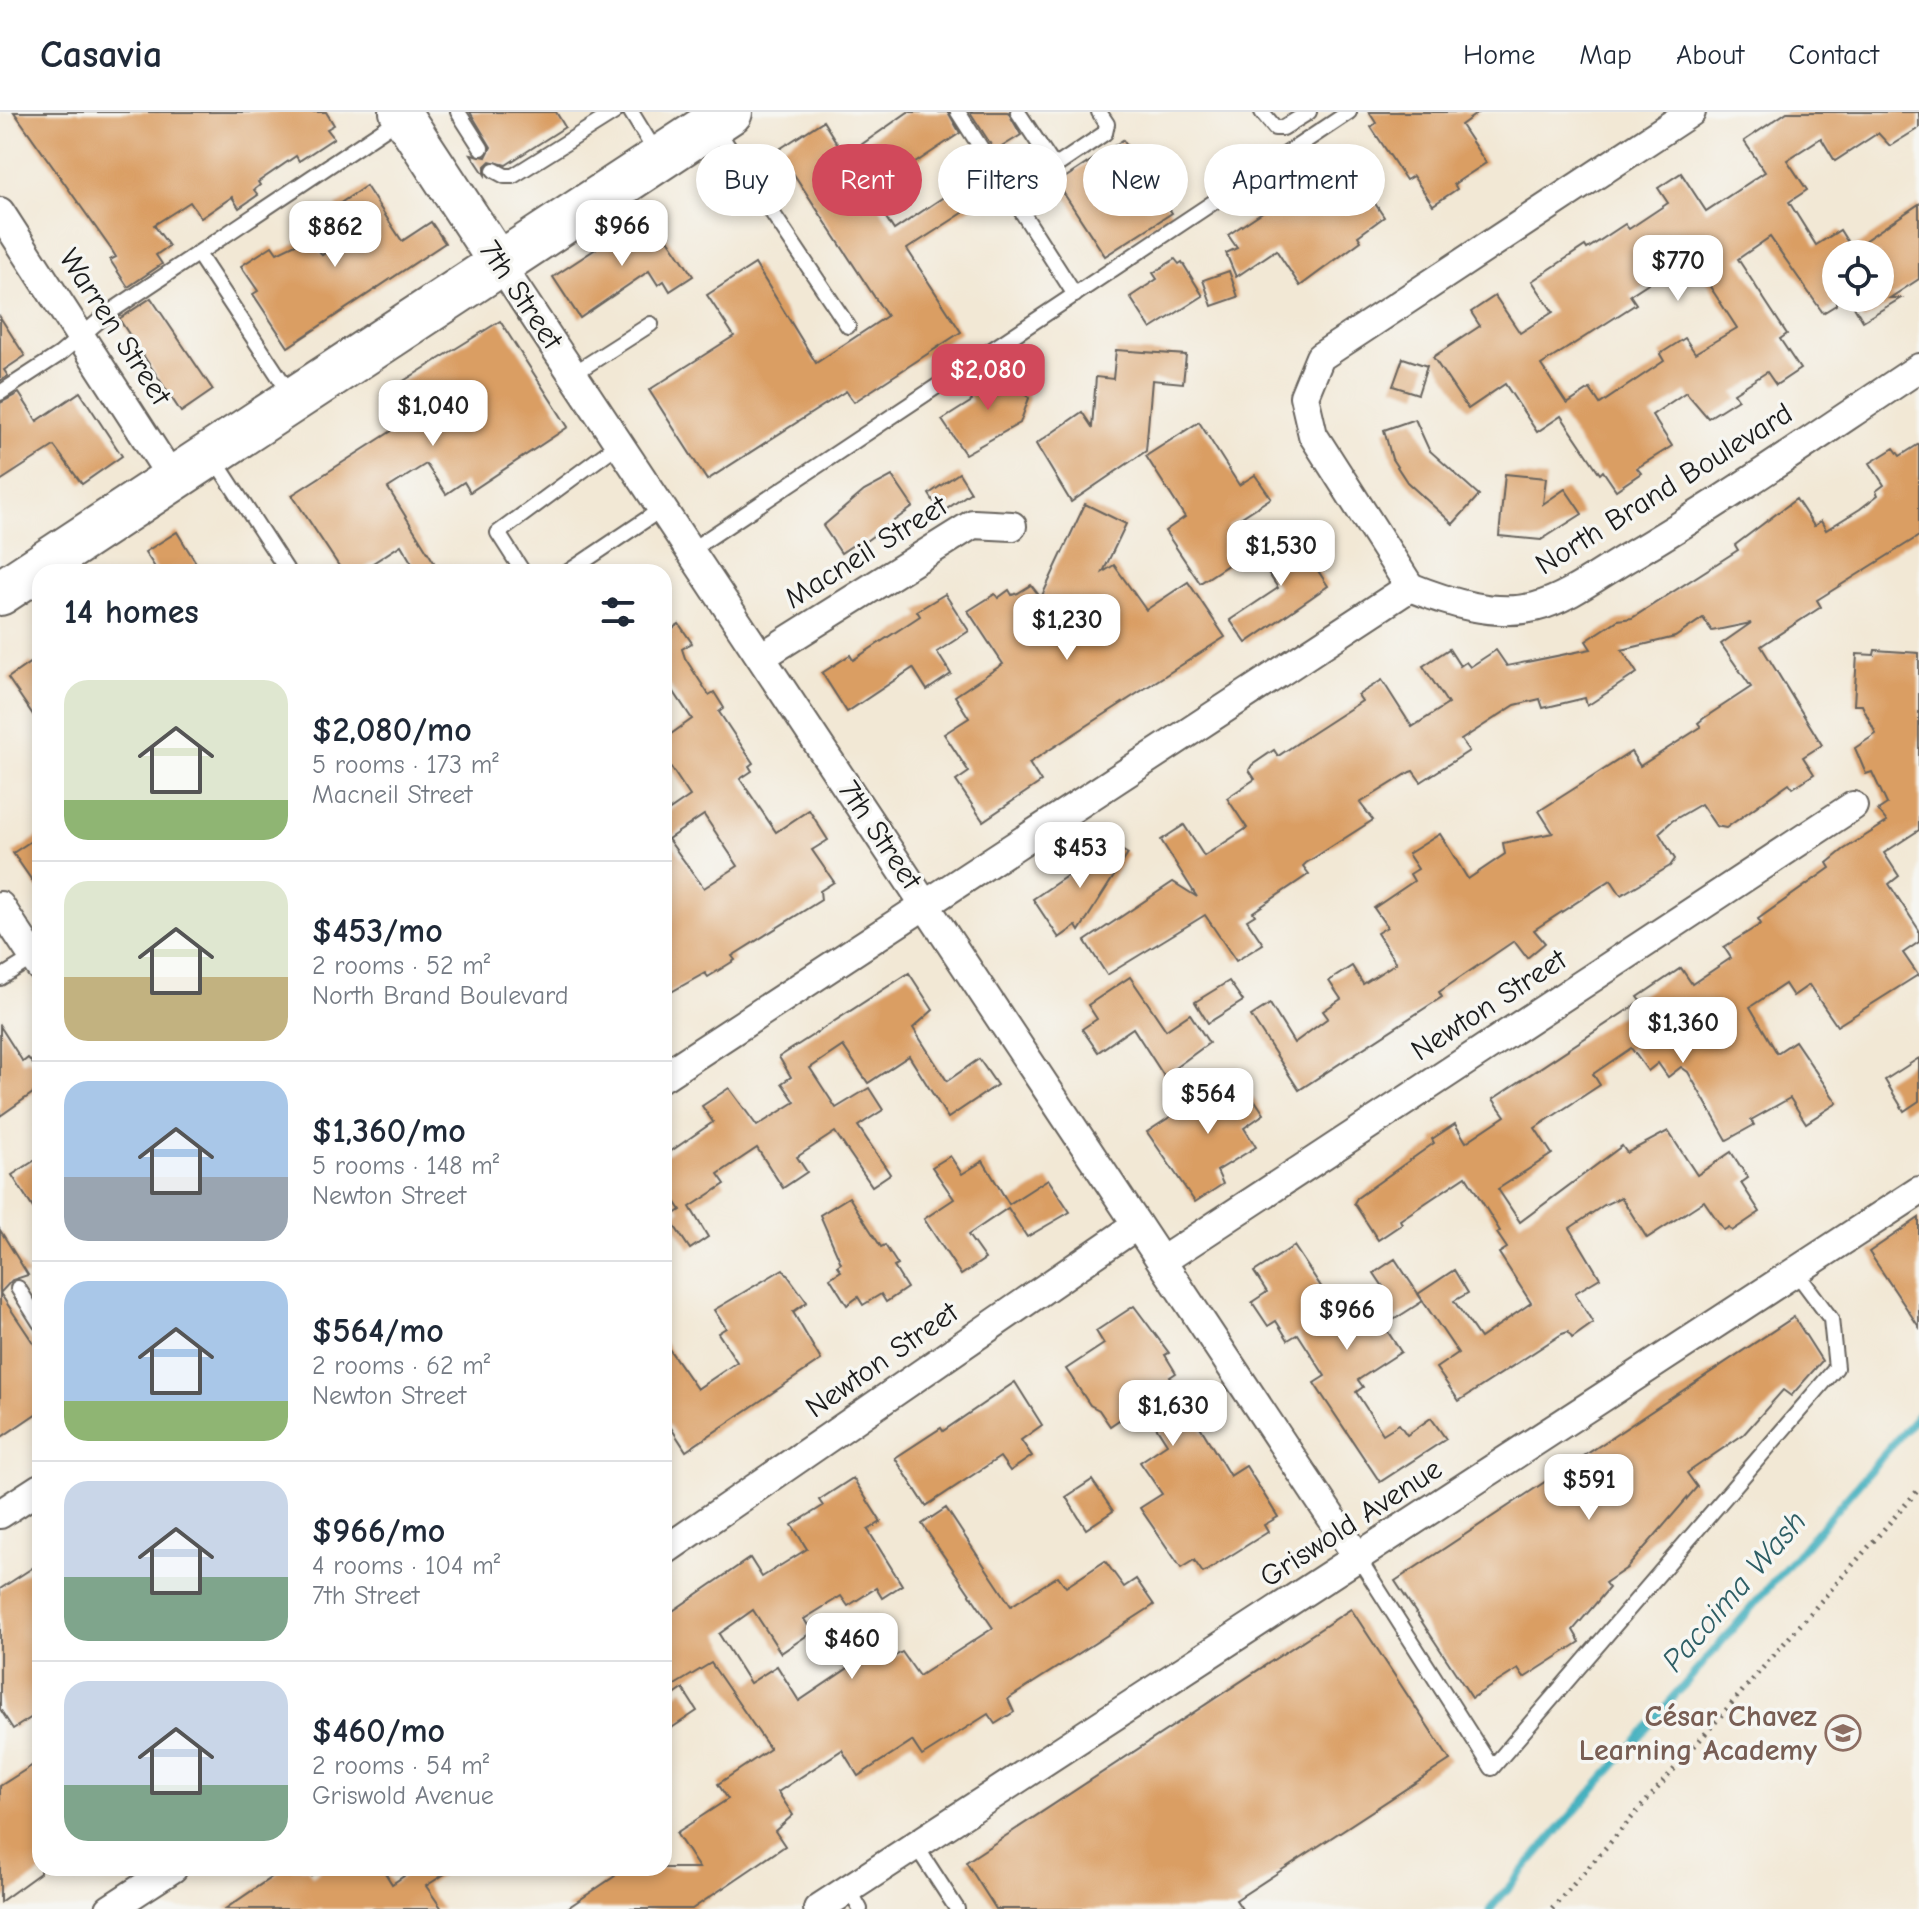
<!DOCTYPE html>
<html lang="en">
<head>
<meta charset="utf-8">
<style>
  body { margin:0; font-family:"Comic Neue",sans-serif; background:#f2f2f3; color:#1f2937; height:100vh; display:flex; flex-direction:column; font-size:30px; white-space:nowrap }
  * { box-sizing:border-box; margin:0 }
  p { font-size:26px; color:#747a83 }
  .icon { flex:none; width:44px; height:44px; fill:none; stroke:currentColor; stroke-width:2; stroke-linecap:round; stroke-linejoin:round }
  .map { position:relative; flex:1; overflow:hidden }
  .details { position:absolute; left:32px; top:452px; width:640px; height:1312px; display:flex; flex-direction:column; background:#fff; border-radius:24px; box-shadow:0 4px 12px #0003 }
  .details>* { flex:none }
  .guide { position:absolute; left:696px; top:32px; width:760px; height:72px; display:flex; gap:16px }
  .buttons { position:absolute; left:1822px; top:128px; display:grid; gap:16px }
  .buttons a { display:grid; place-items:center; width:72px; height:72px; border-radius:50%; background:#fff; box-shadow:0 4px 12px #0003; font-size:40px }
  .price { position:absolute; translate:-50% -68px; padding:0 18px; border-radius:16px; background:#fff; color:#222; font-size:26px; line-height:52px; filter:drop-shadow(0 2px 4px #0008) }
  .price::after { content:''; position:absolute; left:50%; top:48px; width:24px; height:18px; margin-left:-12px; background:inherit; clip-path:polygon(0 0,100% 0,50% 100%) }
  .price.on { background:#d1495b; color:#fff }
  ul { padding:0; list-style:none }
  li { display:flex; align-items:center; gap:24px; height:200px; padding:0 32px }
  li+li { border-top:2px solid #e0e1e3 }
  li span { display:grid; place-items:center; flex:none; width:224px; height:160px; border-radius:24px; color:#555 }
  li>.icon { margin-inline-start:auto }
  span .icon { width:96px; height:96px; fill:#fffc; stroke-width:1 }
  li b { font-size:34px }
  h2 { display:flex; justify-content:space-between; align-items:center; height:96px; padding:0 32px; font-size:34px }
  .tag { padding:0 28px; border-radius:36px; background:#fff; box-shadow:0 4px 12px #0003; font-size:28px; line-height:72px }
  .tag.on { background:#d1495b; color:#fff }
  header { display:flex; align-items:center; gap:48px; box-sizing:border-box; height:112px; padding:0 40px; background:#fff; border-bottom:2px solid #e0e1e3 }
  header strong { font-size:38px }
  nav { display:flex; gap:44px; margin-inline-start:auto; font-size:28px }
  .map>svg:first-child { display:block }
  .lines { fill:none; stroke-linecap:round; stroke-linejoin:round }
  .stream { stroke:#41afbe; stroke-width:8 }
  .building { fill:#da9e64; fill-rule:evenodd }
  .lane-casing { stroke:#67635d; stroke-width:18 }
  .street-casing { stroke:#67635d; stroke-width:32 }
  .secondary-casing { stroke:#67635d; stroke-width:44 }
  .primary-casing { stroke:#67635d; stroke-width:48 }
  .path { stroke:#67635d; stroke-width:5; stroke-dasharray:2 6; stroke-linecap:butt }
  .lane { stroke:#fff; stroke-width:14 }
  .street { stroke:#fff; stroke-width:28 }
  .secondary { stroke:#fff; stroke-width:40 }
  .primary { stroke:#fff; stroke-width:44 }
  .labels { text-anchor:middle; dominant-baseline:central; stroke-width:7; stroke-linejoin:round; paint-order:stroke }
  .street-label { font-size:30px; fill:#1c1c1c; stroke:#f6f6f2 }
  .education-label { font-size:30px; font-weight:bold; fill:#785e54; stroke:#f6f6f2; text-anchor:end }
  .water-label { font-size:32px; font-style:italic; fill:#2d5e65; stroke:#f6f6f2 }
</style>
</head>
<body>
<header>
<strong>Casavia</strong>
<nav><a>Home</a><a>Map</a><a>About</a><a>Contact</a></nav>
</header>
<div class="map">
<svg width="1919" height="1797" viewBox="0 0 1919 1797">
  <rect width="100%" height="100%" fill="#f6f6f2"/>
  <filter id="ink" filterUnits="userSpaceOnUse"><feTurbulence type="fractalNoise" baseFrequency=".0125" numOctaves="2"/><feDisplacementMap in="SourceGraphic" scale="16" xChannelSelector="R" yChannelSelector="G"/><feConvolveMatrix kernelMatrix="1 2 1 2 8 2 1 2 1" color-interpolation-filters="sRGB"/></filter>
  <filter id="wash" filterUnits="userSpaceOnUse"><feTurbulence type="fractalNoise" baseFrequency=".006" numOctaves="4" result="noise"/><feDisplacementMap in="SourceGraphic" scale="32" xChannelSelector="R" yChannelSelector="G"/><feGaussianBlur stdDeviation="1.8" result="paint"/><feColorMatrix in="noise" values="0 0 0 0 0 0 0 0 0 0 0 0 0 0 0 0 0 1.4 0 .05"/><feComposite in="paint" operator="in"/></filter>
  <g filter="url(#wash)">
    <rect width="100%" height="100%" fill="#f2e8d5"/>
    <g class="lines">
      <path class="stream" d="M1490 1797 1919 1302"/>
    </g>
    <g id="blocks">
      <g class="building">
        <path d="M14 0H326L334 13 327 17 334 26 299 49 296 44 258 70 260 73 254 78 258 83 239 96 232 85 201 106 190 90 154 113 169 134 156 143 162 152 128 175 110 148 116 145 111 137Z"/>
        <path d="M470 0H556L565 15 506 53 490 49 485 54V63L471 42 486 45 491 35Z"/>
        <path d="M908 0H948L960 21 870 81 894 118 972 66 986 86 907 137 961 220 854 290 846 279 707 368 649 278 734 224 707 183 755 152 816 251 887 204 778 38 823 9 845 44Z"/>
        <path d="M970 0H1008L1021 23 995 39Z"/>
        <path d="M1369 0H1479L1461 13 1486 51 1454 72 1457 77 1433 93 1413 64 1406 68 1371 15 1376 11Z"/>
        <path d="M1787 0H1919V16L1890 34 1878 21 1835 49 1821 26 1787 48 1807 78 1789 90 1816 133 1840 118 1852 137 1919 92V167L1890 186H1901L1863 209 1849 186H1880V142H1836V193L1823 201 1770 125 1738 147 1787 222 1780 227 1800 257 1776 273 1767 260 1734 281 1738 287 1708 306 1686 280 1652 303 1672 334 1637 356 1641 361 1616 378 1603 359 1600 362 1561 304 1537 320 1505 272 1468 297 1433 245 1480 214 1471 200 1495 184 1520 221 1553 200 1532 169 1585 134 1587 137 1625 112 1629 117 1668 91 1658 76 1681 61 1706 99 1765 60 1744 29ZM1690 144 1737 216 1695 241 1685 226 1660 242 1664 249 1600 292 1590 277 1567 292 1541 253 1636 192 1630 183Z"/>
        <path d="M1123 28 1172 101 1105 144 1057 71Z"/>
        <path d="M1318 63 1342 99 1368 81 1384 105 1358 124 1361 129 1300 174 1276 138 1236 165 1226 141 1237 136 1228 123Z"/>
        <path d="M366 74 402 129 431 110 445 131 288 235 253 182 258 179 241 154 272 134 277 141 310 125 322 143 354 122 336 94Z"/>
        <path d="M654 106 693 164 670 179 664 169 658 173 649 159 580 206 553 165 623 119 627 124Z"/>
        <path d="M1175 147 1179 152 1182 150 1203 184 1151 217 1130 185 1157 167 1153 161Z"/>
        <path d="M1229 159 1238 185 1212 194 1203 168Z"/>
        <path d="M151 186 213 278 181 300 119 207Z"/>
        <path d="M0 205 25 244 4 258 8 264 0 269Z"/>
        <path d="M500 209 568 315 470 380 464 370 446 382 426 352 388 376 440 460H417L401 433 359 460H343L292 383 401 313 381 283Z"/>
        <path d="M1116 238 1186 243 1183 271 1152 268 1146 339 1071 390 1036 332 1082 300 1092 315 1096 265 1113 267Z"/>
        <path d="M1403 246 1427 254 1418 282 1393 274Z"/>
        <path d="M990 260 998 272 1013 261 1029 286 1020 311 965 342 942 308 972 289 965 277Z"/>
        <path d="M80 280 122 344 82 372 54 334 0 369V291L19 281 37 309Z"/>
        <path d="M1415 307 1429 338 1479 383 1453 412 1407 370 1392 347 1384 318Z"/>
        <path d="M1199 310 1239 373 1255 363 1271 386 1228 414 1246 441 1200 471 1165 419 1185 405 1146 344Z"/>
        <path d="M1919 332V424L1817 488 1821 495 1761 534 1822 633 1803 645 1814 662 1793 676 1789 671 1726 716 1716 714 1701 692 1672 709 1659 721 1675 747 1670 754 1621 783 1611 768 1534 818 1545 831 1527 846 1514 829 1439 880 1442 885 1299 978 1251 904 1270 892 1294 931 1328 906 1323 899 1341 887 1329 869 1352 854 1363 872 1396 851 1377 821 1387 815 1374 796 1414 769 1410 762 1418 757 1408 742 1440 722 1468 767 1505 742 1503 731 1553 721 1539 699 1583 671 1631 640 1640 654 1701 615 1698 611 1704 606 1751 575 1721 532 1751 511 1712 519 1703 506 1675 525 1622 538 1637 561 1587 594 1585 586 1543 596 1540 587 1515 593 1461 628 1469 639 1421 670 1413 659 1410 660 1360 691 1373 708 1306 751 1303 754 1309 762 1253 800 1255 803 1247 808 1263 832 1236 849 1205 803 1107 863 1085 829 1173 770 1197 785 1161 728 1184 713 1204 744 1247 716 1227 686 1255 667 1249 658 1252 653 1274 638 1278 644 1308 624 1362 589 1358 583 1382 568 1412 615 1448 592 1423 554 1449 537 1460 554 1466 550 1470 555 1496 538 1507 554 1591 537 1586 529 1618 508 1632 506 1738 438 1735 433 1796 387 1814 414 1821 409 1826 418 1860 397 1878 383 1876 379 1884 373 1870 351 1894 336 1900 344Z"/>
        <path d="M959 361 971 380 941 401 929 382Z"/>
        <path d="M1505 362 1546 366 1543 392 1565 377 1582 402 1541 428 1499 424Z"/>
        <path d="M892 364 913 395 859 434 856 431 841 441 823 414 864 379Z"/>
        <path d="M1085 392 1126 412 1103 460 1114 453 1146 498 1188 470 1225 525 1029 651 1041 670 983 709 956 669 969 660 944 622 969 606 955 584 1003 552 968 499 995 482 998 486 1009 478 1012 483 1018 481 1031 473 1041 486Z"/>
        <path d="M177 420 188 438 202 460H158L145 440Z"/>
        <path d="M1294 422 1328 474 1246 531 1230 508 1278 476 1258 445Z"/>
        <path d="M945 482 969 519 937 540 951 562 927 578 913 556 847 600 822 561 850 543 853 548 920 504 917 499Z"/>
        <path d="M664 510 670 518 679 512 692 531 682 537 685 546 709 583 714 580 724 596 719 600 753 651 749 654 752 659 740 667 776 720 809 698 828 728 812 738 834 770 820 779 821 788 732 844 735 848 708 865 705 861 664 884V702L690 684 664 645V627L692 607 664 565ZM704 703 738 754 704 776 668 727Z"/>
        <path d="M1875 538 1919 541V718L1884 741 1899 764 1889 772 1919 818V830L1903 841 1918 863 1837 914 1809 873 1793 884 1785 872 1750 895 1777 941 1795 929 1837 991 1806 1011 1790 986 1751 1008 1754 1013 1727 1028 1688 960 1681 955 1668 965 1658 951 1648 959 1631 936 1593 962 1600 973 1535 1016 1552 1042 1498 1077 1520 1110 1622 1034 1627 1041 1668 1019 1697 1063 1731 1040 1748 1066 1741 1071 1760 1100 1732 1119 1729 1115 1724 1118 1704 1089 1647 1126 1621 1085 1604 1093 1570 1116 1600 1166 1575 1181 1593 1211 1572 1226 1568 1220 1562 1222 1459 1289 1436 1256 1458 1241 1418 1182 1454 1158 1468 1181 1454 1189 1480 1226 1531 1191 1499 1141 1507 1136 1497 1121 1500 1119 1466 1064 1400 1108 1402 1112 1378 1128 1354 1091 1357 1086 1434 1031 1432 1027 1455 1012 1466 1030 1505 1004 1493 987 1641 889 1638 885 1681 856 1692 872 1731 846 1724 835 1761 812 1758 807 1830 756 1827 751 1843 738 1887 710 1878 698 1887 692 1872 660 1866 662 1855 636 1876 622 1862 593H1854L1857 542 1874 543Z"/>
        <path d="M31 550 40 564V613L8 566Z"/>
        <path d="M40 723V780L13 741Z"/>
        <path d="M1105 728 1128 742 1079 819 1076 814 1059 826 1033 787 1093 746Z"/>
        <path d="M909 861 933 898 913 916 947 969 979 947 997 973 948 1006 909 944 868 971 843 934 810 956 836 996 869 976 883 998 858 1014 890 1062 872 1074 835 1020 797 1045 807 1060 783 1076 757 1036 718 1062 725 1072 690 1095 708 1125 690 1137 669 1106 681 1098 664 1073V1044L713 1010 702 994 729 976 757 1014 795 990 782 971 791 965 779 945Z"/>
        <path d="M1130 865 1166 918 1190 902 1209 931 1164 964 1133 916 1098 940 1082 917 1097 907 1088 893Z"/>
        <path d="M1229 869 1243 889 1208 911 1195 890Z"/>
        <path d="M0 914 23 950 28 946 40 961V976L0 1004Z"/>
        <path d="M1919 946V989L1904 999 1885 968Z"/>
        <path d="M1234 963H1238L1264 1002 1244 1016 1256 1035 1217 1059 1223 1072 1195 1090 1147 1020Z"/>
        <path d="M950 1044 962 1062 983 1049 1009 1092 1048 1067 1070 1100 1027 1125 1008 1096 968 1123 985 1147 961 1163 924 1107 954 1087 932 1055Z"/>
        <path d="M40 1045V1107L12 1063Z"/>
        <path d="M849 1085 881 1135 885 1133 898 1153 894 1155 907 1176 886 1190 881 1182 863 1193 858 1185 847 1193 830 1166 841 1159 837 1154 841 1151 820 1103Z"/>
        <path d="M1919 1106V1215L1869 1140Z"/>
        <path d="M0 1118 28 1163 12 1168 0 1181 40 1241V1299L0 1326Z"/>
        <path d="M1294 1134 1334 1194 1347 1207 1388 1182 1374 1161 1395 1147 1423 1189 1384 1214 1401 1240 1358 1268 1363 1275 1356 1280 1383 1322 1399 1312 1407 1323 1431 1306 1446 1327 1380 1370 1314 1271 1325 1264 1298 1222 1288 1228 1276 1209 1268 1214 1252 1190 1267 1180 1254 1160Z"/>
        <path d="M783 1157 807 1190 793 1200 821 1248 686 1339 664 1305V1230L697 1277 737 1250 718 1221 726 1216 714 1198Z"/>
        <path d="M1134 1194 1169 1241 1165 1243 1176 1261 1170 1265 1230 1364 1246 1354 1278 1405 1264 1413 1268 1420 1203 1461 1194 1448 1181 1456 1140 1396 1162 1382 1140 1350 1167 1332 1144 1296 1141 1293 1110 1314 1099 1298 1090 1293 1066 1257 1104 1232 1096 1219Z"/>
        <path d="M1794 1205 1822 1249 1791 1284 1783 1278 1744 1322 1687 1361 1697 1375 1627 1456 1605 1471 1609 1476 1573 1518 1580 1530 1524 1566 1518 1557 1472 1586 1395 1469Z"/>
        <path d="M1015 1270 1042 1313 1021 1328 1032 1344 1010 1359 1000 1345 926 1394 895 1346 941 1316 943 1319Z"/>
        <path d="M853 1366 881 1410 868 1418 902 1473 882 1486 876 1476 848 1494 841 1484 804 1507 812 1520 781 1541 753 1498 719 1522 750 1571 777 1554 799 1589 881 1534 890 1547 902 1540 919 1564 993 1516 922 1412 946 1396 1011 1494 1058 1464 1066 1475 1105 1449 1124 1475 1136 1467 1154 1493 1008 1587 1014 1600 995 1612 988 1602 922 1644 912 1629 858 1664 842 1638 778 1680 793 1703 775 1719 785 1734 692 1797H566L615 1764 610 1756H699L676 1721 728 1687 718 1672 770 1637 711 1551 673 1574 664 1561V1505L750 1446 762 1465 807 1437 792 1413 823 1394 819 1388Z"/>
        <path d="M1092 1368 1113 1399 1086 1417 1066 1385Z"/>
        <path d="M40 1451V1600L13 1617 0 1597V1477Z"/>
        <path d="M1351 1497 1450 1648 1236 1788 1242 1797H996L966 1750Z"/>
        <path d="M683 1577 697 1599 664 1621V1590Z"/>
        <path d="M33 1653 40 1663V1761L0 1790V1674Z"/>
        <path d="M285 1756H307L312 1764 324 1756H382L392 1772 416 1756H454L426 1774 442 1797H225Z"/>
      </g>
    </g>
  </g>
  <g filter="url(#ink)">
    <use href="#blocks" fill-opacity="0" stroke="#67635d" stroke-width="2"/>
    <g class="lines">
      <defs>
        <g id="lane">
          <path d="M458 0 481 36"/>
          <path d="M631 0 658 44"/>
          <path d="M958 0 1075 183"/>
          <path d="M1018 0 1051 50 1059 52 1105 21 1107 12 1099 0"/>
          <path d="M1262 0 1275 16H1283L1309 0"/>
          <path d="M715 15 848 214"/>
          <path d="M494 58 505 64H513L615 0"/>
          <path d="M198 142 291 283"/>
          <path d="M573 262 651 212"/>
          <path d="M0 281 60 242 107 202 402 5"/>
          <path d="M213 345 288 460"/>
          <path d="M691 438 1349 0"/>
          <path d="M523 460 498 421 620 331"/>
          <path d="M568 460 663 396"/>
          <path d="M0 866 34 845"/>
          <path d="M18 1176 40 1211"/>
          <path d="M1359 1447 1492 1656 1836 1256 1831 1207 1796 1160"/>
          <path d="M916 1734 957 1797"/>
          <path d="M849 1777 860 1797"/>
        </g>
        <g id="street">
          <path d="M0 100 172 366"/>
          <path d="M499 151 1359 1447"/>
          <path d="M1410 475 1313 323 1304 284 1320 245 1691 0"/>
          <path d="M761 545 973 412 1012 414"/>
          <path d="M0 794 40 855"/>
          <path d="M664 964 1410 475C1447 490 1494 505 1535 495 1569 486 1602 460 1632 443 1730 385 1824 319 1919 256"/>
          <path d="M1162 1149 1853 694"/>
          <path d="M0 1402 40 1376"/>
          <path d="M664 1439 1137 1113"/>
          <path d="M110 1797 173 1756"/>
          <path d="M818 1797 1919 1079"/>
        </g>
        <path id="secondary" d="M400 0 499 151"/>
        <path id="primary" d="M0 481 730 0"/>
      </defs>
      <use href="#lane" class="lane-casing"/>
      <use href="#street" class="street-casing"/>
      <use href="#secondary" class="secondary-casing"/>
      <use href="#primary" class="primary-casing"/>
      <path class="path" d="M1552 1797 1919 1377"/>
      <use href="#lane" class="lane"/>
      <use href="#street" class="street"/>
      <use href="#secondary" class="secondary"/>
      <use href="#primary" class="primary"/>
    </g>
  </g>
  <defs>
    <symbol id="school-ring" viewBox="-11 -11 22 22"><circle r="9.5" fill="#f6f6f2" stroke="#8d6e63" stroke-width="1.5"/><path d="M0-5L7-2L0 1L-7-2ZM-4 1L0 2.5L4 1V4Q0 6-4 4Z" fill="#8d6e63"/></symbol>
  </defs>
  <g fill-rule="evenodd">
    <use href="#school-ring" x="1823" y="1601" width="40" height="40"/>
  </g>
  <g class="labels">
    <g class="street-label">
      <text transform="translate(521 183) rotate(56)">7th Street</text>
      <text transform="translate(115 215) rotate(57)">Warren Street</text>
      <text transform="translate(1664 377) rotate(-32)">North Brand Boulevard</text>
      <text transform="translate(866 440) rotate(-32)">Macneil Street</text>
      <text transform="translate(880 723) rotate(56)">7th Street</text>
      <text transform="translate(1489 893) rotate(-33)">Newton Street</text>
      <text transform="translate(882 1248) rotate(-35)">Newton Street</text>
      <text transform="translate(1351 1411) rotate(-33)">Griswold Avenue</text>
    </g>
    <g class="education-label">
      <text x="1817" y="1604">César Chavez<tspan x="1817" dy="34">Learning Academy</tspan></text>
    </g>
    <g class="water-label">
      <text transform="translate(1734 1479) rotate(-49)">Pacoima Wash</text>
    </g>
  </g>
</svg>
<div class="buttons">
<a><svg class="icon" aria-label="locate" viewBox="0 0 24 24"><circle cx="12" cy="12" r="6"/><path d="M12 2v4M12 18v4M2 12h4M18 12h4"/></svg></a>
</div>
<b class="price" style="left:622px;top:156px">$966</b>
<b class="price" style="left:335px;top:157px">$862</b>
<b class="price" style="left:1678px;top:191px">$770</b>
<b class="price on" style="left:988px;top:300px">$2,080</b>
<b class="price" style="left:433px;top:336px">$1,040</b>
<b class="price" style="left:1281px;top:476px">$1,530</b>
<b class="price" style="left:1067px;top:550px">$1,230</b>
<b class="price" style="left:1080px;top:778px">$453</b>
<b class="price" style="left:1683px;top:953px">$1,360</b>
<b class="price" style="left:1208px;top:1024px">$564</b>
<b class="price" style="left:1347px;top:1240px">$966</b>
<b class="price" style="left:1173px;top:1336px">$1,630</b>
<b class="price" style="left:1589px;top:1410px">$591</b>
<b class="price" style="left:852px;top:1569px">$460</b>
<div class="guide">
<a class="tag">Buy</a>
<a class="tag on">Rent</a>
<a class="tag">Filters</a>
<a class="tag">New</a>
<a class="tag">Apartment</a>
</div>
<section class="details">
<h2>14 homes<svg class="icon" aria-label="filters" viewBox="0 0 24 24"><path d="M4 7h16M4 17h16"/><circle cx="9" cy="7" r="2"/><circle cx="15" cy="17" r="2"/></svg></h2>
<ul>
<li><span style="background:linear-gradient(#dfe7d0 75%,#8fb573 0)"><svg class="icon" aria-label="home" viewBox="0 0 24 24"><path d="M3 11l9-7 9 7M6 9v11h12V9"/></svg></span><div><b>$2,080/mo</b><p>5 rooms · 173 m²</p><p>Macneil Street</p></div></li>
<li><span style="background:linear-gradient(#dfe7d0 60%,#c2b280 0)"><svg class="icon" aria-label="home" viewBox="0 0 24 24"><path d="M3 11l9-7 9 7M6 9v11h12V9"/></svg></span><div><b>$453/mo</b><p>2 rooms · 52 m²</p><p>North Brand Boulevard</p></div></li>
<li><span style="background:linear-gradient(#a9c7e8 60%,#9aa5b1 0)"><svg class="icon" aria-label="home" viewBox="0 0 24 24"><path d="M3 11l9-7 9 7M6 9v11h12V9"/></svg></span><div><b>$1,360/mo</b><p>5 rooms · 148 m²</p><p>Newton Street</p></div></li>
<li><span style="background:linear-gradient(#a9c7e8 75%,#8fb573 0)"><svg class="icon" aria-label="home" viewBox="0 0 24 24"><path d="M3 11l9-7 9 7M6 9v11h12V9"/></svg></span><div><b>$564/mo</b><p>2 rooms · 62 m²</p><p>Newton Street</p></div></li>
<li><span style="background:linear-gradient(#c9d6e8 60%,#7fa58c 0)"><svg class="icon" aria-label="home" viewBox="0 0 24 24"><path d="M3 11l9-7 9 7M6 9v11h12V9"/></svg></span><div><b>$966/mo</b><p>4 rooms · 104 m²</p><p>7th Street</p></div></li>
<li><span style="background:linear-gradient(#c9d6e8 65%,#7fa58c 0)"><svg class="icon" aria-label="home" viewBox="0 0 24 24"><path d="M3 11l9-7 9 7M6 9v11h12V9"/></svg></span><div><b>$460/mo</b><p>2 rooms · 54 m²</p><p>Griswold Avenue</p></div></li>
</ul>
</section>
</div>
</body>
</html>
